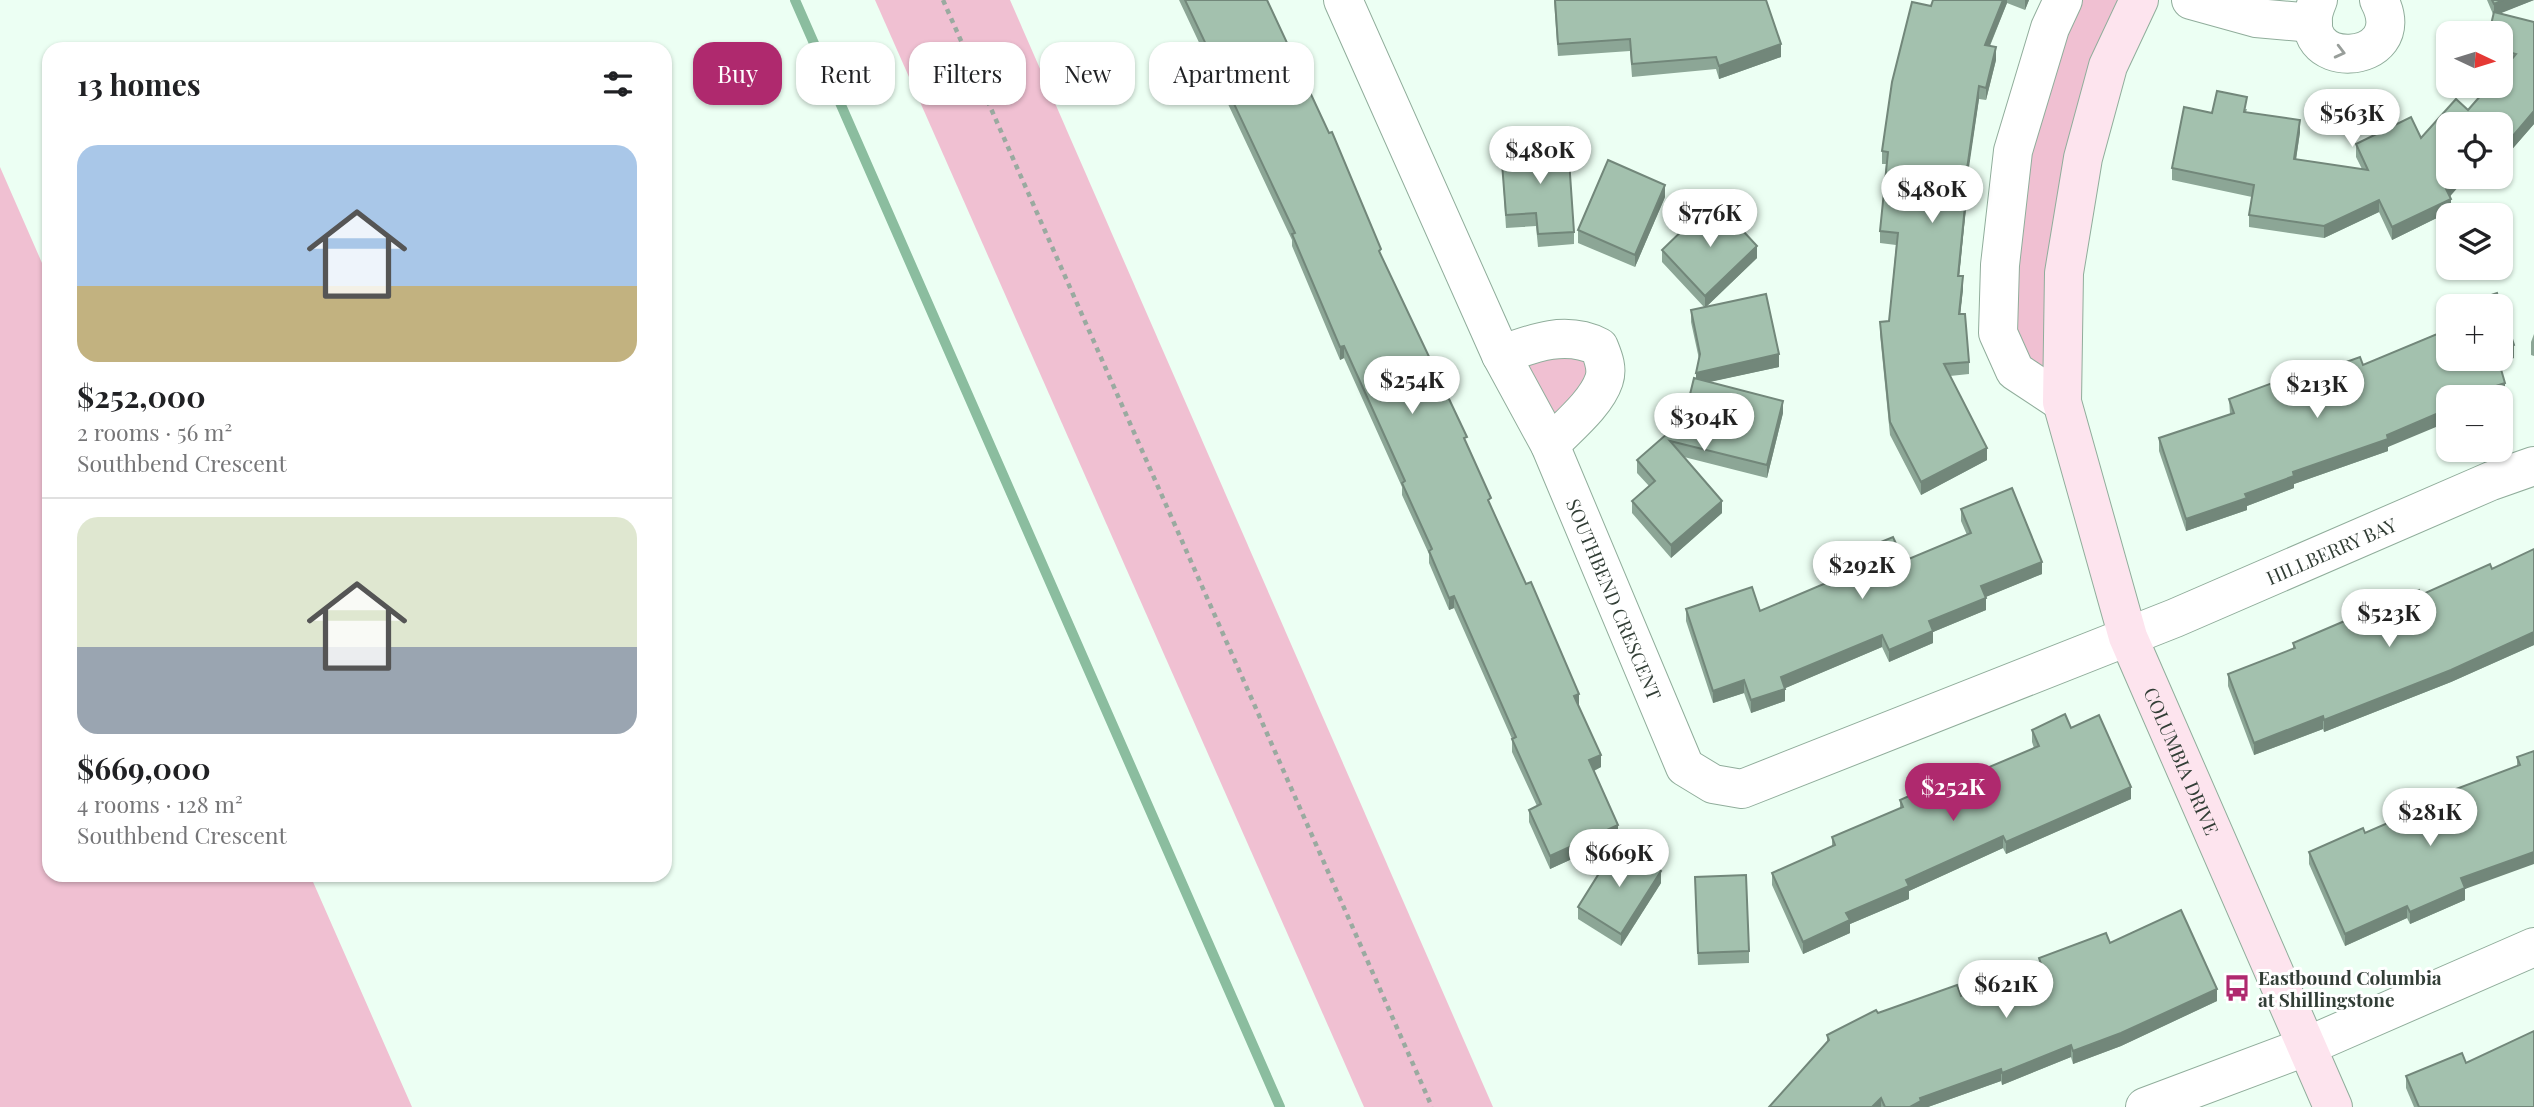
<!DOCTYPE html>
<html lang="en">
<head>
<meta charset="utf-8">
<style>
  body { margin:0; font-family:"Playfair Display",serif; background:#f2f2f2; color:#202124; height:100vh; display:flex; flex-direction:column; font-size:26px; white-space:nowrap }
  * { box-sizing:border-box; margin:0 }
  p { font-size:23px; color:#757577 }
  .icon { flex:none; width:38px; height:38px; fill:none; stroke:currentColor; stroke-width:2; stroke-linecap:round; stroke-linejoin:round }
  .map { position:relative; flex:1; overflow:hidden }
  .drawer { position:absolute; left:42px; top:42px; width:630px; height:840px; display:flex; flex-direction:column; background:#fff; border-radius:21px; box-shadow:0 2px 5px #0004 }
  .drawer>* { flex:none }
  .banner { position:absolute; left:693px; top:42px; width:665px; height:63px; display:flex; gap:14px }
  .needle { width:46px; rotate:94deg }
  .buttons { position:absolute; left:2436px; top:21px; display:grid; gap:14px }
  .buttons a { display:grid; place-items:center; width:77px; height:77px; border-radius:14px; background:#fff; box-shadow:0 2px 5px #0004; font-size:35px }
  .price { position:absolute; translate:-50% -60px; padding:0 16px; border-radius:24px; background:#fff; color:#222; font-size:23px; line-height:46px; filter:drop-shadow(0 2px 4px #0008) }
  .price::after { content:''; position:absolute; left:50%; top:42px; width:21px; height:16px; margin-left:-10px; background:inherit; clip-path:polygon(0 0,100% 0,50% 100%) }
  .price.current { background:#af296e; color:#fff }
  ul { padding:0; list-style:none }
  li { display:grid; align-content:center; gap:14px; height:371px; padding:0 35px }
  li+li { border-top:2px solid #e0e0e0 }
  li span { display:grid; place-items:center; height:217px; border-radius:21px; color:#555 }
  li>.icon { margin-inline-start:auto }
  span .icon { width:126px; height:126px; fill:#fffc; stroke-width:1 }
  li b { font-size:30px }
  h2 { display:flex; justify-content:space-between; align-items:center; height:84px; padding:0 35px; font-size:30px }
  .pill { padding:0 24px; border-radius:21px; background:#fff; box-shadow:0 2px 5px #0004; font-size:24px; line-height:63px }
  .pill.current { background:#af296e; color:#fff }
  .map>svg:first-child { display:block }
  .green { fill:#f0c0d2 }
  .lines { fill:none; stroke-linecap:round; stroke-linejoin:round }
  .stream { stroke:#8bbd9f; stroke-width:10 }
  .street-casing { stroke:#90ad9b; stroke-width:40 }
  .secondary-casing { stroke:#90ad9b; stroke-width:40 }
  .path { stroke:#9aaaa0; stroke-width:4.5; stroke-dasharray:5 5; stroke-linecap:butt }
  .street { stroke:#fff; stroke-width:38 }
  .secondary { stroke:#fde4ee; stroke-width:38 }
  .wall { fill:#8ca696 }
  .shaded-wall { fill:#72877a }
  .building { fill:#a3c1ae; stroke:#72877a; stroke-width:2 }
  .oneway { stroke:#989e9a }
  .labels { text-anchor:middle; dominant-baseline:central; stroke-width:6; stroke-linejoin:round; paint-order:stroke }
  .street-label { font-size:19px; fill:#323e36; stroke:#fff }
  .poi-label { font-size:19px; font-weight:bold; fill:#323e36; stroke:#fff; text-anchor:start }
</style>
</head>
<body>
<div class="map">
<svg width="2534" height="1107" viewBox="0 0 2534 1107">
  <rect width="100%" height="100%" fill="#ecfff3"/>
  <g class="green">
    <path d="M875 0H1010L1493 1107H1364Z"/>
    <path d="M2063 0H2139L2108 66 2062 402 2015 371 2000 265Z"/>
    <path d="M0 167 49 279V875H310L412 1107H0Z"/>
    <path d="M1535 342 1605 363 1550 445 1501 355Z"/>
  </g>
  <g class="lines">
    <path class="stream" d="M795 0 1280 1107"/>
    <defs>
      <g id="street">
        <path id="s1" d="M1343 0 1501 355 1550 445 1685 767 1713 784 1742 789 2175 618 2491 481 2534 466"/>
        <path d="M2191 0 2256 18 2313 23"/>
        <path d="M2318 0C2285 75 2415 68 2379 0"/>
        <path d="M1501 355C1533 343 1566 330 1599 347 1603 357 1608 368 1604 380 1596 404 1567 427 1550 445"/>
        <path d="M2062 402 2015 371 1998 333 2000 265 2013 151 2050 28 2063 0"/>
        <path d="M2145 1107 2305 1047 2534 947"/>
      </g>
      <g id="secondary">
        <path id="s2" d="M2139 0 2108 66 2083 158 2064 273 2062 402 2128 637 2333 1107"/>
      </g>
    </defs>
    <use href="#street" class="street-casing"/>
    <use href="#secondary" class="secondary-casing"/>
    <path class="path" d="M943 0 1432 1107"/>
    <use href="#street" class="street"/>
    <use href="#secondary" class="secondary"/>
  </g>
  <g class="wall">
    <path d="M1179 0H1267L1381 257 1467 445 1491 508 1579 706 1601 767 1594 771 1618 838 1550 869 1529 822V810L1537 806 1512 752V739L1454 608 1449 610 1429 563V554L1402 495V487L1344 358 1340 360 1292 246V240Z"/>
    <path d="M1554 0H1766L1781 57 1719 79 1716 69 1632 77 1630 51 1558 56Z"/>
    <path d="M1933 0H2029L2025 10 2007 3 1990 46 1996 60 1986 100 1979 99 1967 176 1968 188 1959 276 1963 289 1960 314 1969 362V374L1950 376 1987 460 1921 495 1890 435 1880 334V322L1889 321 1896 245 1880 243V231L1886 164H1882V151Z"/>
    <path d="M2487 0H2534L2500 13 2534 22V124L2501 162V124H2448L2451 211 2392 240 2379 212 2324 238 2249 227V215L2252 197 2172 180V168L2212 113 2247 109 2246 112 2300 132 2296 160 2362 169 2356 157V144L2421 138 2468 110 2507 64 2501 62V33Z"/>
    <path d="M1501 150 1574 232V244L1538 247 1536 226 1506 228Z"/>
    <path d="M1665 197 1635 267 1578 243V230Z"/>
    <path d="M1695 227 1757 258 1706 307 1779 367 1708 382 1783 413 1767 478 1684 457 1722 513 1671 558 1632 513V501L1649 486 1637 473V460L1684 419 1696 379 1699 359 1691 322V310L1704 307 1662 262V250Z"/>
    <path d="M2441 312 2514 358 2499 363 2505 395 2448 397 2388 447V451L2294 484V488L2247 506V510L2186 531 2159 451V438L2230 414 2229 399 2296 380 2363 365 2443 331 2441 324Z"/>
    <path d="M2534 334V356L2531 355V342Z"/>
    <path d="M1961 509 2042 574 1985 597 1986 610 1933 632V643L1889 662 1882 647 1785 688V701L1751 713 1744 693 1713 703 1686 621V609L1760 611 1834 580 1832 575V562L1904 561 1967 535 1961 521Z"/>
    <path d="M2534 549V645L2451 682 2324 732 2323 729 2254 755 2228 686V674L2293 649V643L2492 569Z"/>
    <path d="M2071 728 2131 799 2006 854 2003 848 1909 891V899L1850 924V933L1803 954 1772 885V873L1832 846V837L1900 809V800L1949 784 2034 748 2032 742V730Z"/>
    <path d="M2534 751 2465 889V900L2410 924 2407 918 2345 946 2309 864V852L2365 833 2448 797V792L2517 766V757Z"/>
    <path d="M1661 883 1621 946 1578 919V907Z"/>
    <path d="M1695 890 1749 951V963L1698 965Z"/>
    <path d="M2110 943 2217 1001 2121 1046 2073 1064 2071 1057 2002 1085 2001 1081 1928 1107H1769L1827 1043V1035L1878 1013 1961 996 2039 965V958Z"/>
    <path d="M2466 1063 2534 1107H2414L2406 1088V1076Z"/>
  </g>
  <g class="shaded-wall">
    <path d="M2003 0H2007V3L1985 57V45Z"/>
    <path d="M2025 0H2029L2025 10Z"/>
    <path d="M2503 0H2534L2494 16V4Z"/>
    <path d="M1781 44V57L1719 79V66Z"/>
    <path d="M1996 47V60L1986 100V88Z"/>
    <path d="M1979 86V99L1966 188V176Z"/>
    <path d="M2534 111V124L2501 162V150Z"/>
    <path d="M2300 120V132L2294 172V159Z"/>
    <path d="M1968 176V188L1958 288V276Z"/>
    <path d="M2456 177H2467L2446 201V189Z"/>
    <path d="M1665 185V197L1635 267V255Z"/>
    <path d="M2451 199V211L2392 240V227Z"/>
    <path d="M2379 200V212L2324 238V226Z"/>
    <path d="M1757 246V258L1705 308V296Z"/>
    <path d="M1963 276V289L1959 326V314Z"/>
    <path d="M2514 345V358L2495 364V359H2501V350Z"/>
    <path d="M1344 346V358L1340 360V347Z"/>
    <path d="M1779 354V367L1696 385V373Z"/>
    <path d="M2505 383V395L2499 397H2463Z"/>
    <path d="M1783 401V413L1767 478V465Z"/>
    <path d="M2448 409V422L2388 447V451L2294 484V488L2247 506V510L2186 531V519L2245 494 2293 472 2387 435Z"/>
    <path d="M1987 448V460L1921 495V482Z"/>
    <path d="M1722 501V513L1671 558V545Z"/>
    <path d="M2042 562V574L1981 599V586Z"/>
    <path d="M1454 596V608L1449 610V598Z"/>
    <path d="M1986 598V610L1933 632V643L1889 662V650L1929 621Z"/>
    <path d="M2534 632V645L2451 682 2324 732V720Z"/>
    <path d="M1882 635V647L1781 690V677Z"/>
    <path d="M1744 680V693L1713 703V691Z"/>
    <path d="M1785 689V701L1751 713V700Z"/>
    <path d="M1579 694V706L1574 696Z"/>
    <path d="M2323 716V729L2254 755V743Z"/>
    <path d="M1601 755V767L1589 773V760Z"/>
    <path d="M2131 787V799L2006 854V842Z"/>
    <path d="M1618 825V838L1550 869V856Z"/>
    <path d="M2003 836V848L1909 891V899L1850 924V933L1803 954V942L1846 913 1906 880Z"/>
    <path d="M2534 852V864L2465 889V900L2410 924V912L2461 878Z"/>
    <path d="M1661 871V883L1621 946V934Z"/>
    <path d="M2407 906V918L2345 946V934Z"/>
    <path d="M2217 989V1001L2121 1046 2073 1064V1051Z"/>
    <path d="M2071 1045V1057L2002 1085V1073Z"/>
    <path d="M2001 1069V1081L1928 1107H1910L1920 1098Z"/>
    <path d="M1881 1098V1107H1872Z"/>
  </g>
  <g class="building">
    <path d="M1185 0H1267L1329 133 1332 132 1381 249 1379 251 1467 437 1464 438 1491 498 1488 500 1526 584 1531 582 1579 694 1574 696 1601 755 1589 760 1618 825 1550 856 1529 810 1541 804 1512 739 1516 737 1454 596 1449 598 1429 551 1432 549 1402 483 1405 481 1344 346 1340 347 1292 234 1295 233Z"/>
    <path d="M1555 0H1766L1781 44 1719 66 1716 57 1632 64 1630 39 1558 44Z"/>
    <path d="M1933 0H2003L1985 45 1996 47 1986 88 1979 86 1966 176H1968L1958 276H1963L1959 314H1965L1969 362 1944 364 1987 448 1921 482 1890 422 1880 322 1889 321 1898 233 1880 231 1888 152 1882 151 1892 82 1912 2 1931 6Z"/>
    <path d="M2492 0H2503L2494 4Z"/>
    <path d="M2494 12 2534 22V111L2501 150V124H2448V177H2456L2446 189 2451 199 2392 227 2379 200 2324 226 2249 215 2254 185 2172 168 2184 107 2212 113 2217 91 2247 97 2244 112 2300 120 2294 159 2368 170 2356 144 2411 117 2421 138 2456 99 2468 110 2489 86H2501V72L2516 54 2501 50V33H2489Z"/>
    <path d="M1568 145 1574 232 1538 234 1536 213 1506 215 1501 150Z"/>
    <path d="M1608 160 1665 185 1635 255 1578 230Z"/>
    <path d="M1718 204 1757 246 1705 296 1662 250 1691 222 1695 227Z"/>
    <path d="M2497 293 2514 345 2501 350V306H2459Z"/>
    <path d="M1766 294 1779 354 1696 373 1700 354 1691 310Z"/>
    <path d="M2448 310V359H2498L2505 383 2463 397H2448V409L2387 435 2388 439 2293 472 2294 476 2245 494 2247 498 2186 519 2159 438 2234 413 2229 399 2294 375 2296 380 2360 357 2363 365 2447 330 2441 312Z"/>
    <path d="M1694 378 1783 401 1767 465 1670 441 1722 501 1671 545 1632 501 1655 481 1637 460 1684 419Z"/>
    <path d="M2012 488 2042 562 1981 586 1986 598 1929 621 1933 631 1889 650 1882 635 1781 677 1785 689 1751 700 1744 680 1713 691 1686 609 1752 587 1760 611 1838 578 1832 562 1893 537 1904 561 1971 533 1961 509Z"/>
    <path d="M2534 549V632L2451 670 2324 720 2323 716 2254 743 2228 674 2295 648 2293 643 2368 611 2419 590 2421 595 2490 564 2492 569Z"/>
    <path d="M2065 714 2071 728 2099 715 2131 787 2006 842 2003 836 1906 880 1909 886 1846 913 1850 920 1803 942 1772 873 1835 845 1832 837 1903 807 1900 800 1947 779 1949 784 2039 746 2032 730Z"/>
    <path d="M2534 751V852L2461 878 2465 888 2410 912 2407 906 2345 934 2309 852 2363 828 2365 833 2450 796 2448 792 2520 765 2517 757Z"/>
    <path d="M1618 843 1661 871 1621 934 1578 907Z"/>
    <path d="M1746 875 1749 951 1698 953 1695 877Z"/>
    <path d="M2181 910 2217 989 2121 1033 2073 1051 2071 1045 2002 1073 2001 1069 1920 1098 1921 1101 1910 1107H1885L1881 1098 1872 1107H1769L1829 1040 1827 1035 1876 1010 1878 1013 1957 985 1961 996 2041 964 2039 958 2106 933 2110 943Z"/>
    <path d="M2534 1031V1107H2419L2406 1076 2462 1053 2466 1063Z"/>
  </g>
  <defs><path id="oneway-chevron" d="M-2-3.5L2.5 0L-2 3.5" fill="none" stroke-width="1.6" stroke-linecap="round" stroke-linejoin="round" transform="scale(1.75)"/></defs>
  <use class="oneway" href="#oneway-chevron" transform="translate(2340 52) rotate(14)"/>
  <defs>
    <symbol id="bus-bare" viewBox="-9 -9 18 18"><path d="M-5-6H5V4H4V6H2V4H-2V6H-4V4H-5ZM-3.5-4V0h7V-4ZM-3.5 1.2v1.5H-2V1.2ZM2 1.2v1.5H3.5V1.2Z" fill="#af296e" stroke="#fff" stroke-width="2.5" paint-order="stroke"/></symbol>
  </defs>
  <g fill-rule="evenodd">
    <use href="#bus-bare" x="2218" y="969" width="38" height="38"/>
  </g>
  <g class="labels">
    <g class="street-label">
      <text stroke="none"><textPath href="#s1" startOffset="1538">HILLBERRY BAY</textPath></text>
      <text stroke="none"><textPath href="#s1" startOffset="658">SOUTHBEND CRESCENT</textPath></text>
      <text stroke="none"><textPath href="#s2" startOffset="793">COLUMBIA DRIVE</textPath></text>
    </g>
    <g class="poi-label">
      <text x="2258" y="977">Eastbound Columbia<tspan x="2258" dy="22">at Shillingstone</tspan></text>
    </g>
  </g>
</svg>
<div class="buttons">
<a><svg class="needle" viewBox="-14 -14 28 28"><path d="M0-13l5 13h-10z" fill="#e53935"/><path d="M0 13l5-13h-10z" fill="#757577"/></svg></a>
<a><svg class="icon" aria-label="locate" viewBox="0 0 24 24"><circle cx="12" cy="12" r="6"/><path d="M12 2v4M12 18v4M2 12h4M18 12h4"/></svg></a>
<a><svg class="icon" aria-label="layers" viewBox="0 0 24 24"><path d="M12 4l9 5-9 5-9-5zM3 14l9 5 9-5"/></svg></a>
<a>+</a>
<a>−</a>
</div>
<b class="price" style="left:2352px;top:149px">$563K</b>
<b class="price" style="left:1540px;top:186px">$480K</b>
<b class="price" style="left:1932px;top:225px">$480K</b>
<b class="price" style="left:1710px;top:249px">$776K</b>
<b class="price" style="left:1412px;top:416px">$254K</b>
<b class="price" style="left:2317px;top:420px">$213K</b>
<b class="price" style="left:1704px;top:453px">$304K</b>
<b class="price" style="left:1862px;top:601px">$292K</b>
<b class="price" style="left:2389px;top:649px">$523K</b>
<b class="price current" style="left:1953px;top:823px">$252K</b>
<b class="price" style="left:2430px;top:848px">$281K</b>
<b class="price" style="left:1619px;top:889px">$669K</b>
<b class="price" style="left:2006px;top:1020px">$621K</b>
<div class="banner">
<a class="pill current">Buy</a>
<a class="pill">Rent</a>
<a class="pill">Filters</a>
<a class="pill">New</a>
<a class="pill">Apartment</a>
</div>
<section class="drawer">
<h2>13 homes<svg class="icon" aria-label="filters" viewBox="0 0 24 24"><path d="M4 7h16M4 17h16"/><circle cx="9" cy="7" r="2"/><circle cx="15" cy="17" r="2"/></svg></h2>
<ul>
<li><span style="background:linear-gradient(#a9c7e8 65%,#c2b280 0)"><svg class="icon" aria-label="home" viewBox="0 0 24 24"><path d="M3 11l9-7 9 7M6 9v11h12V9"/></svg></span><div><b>$252,000</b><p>2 rooms · 56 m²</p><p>Southbend Crescent</p></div></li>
<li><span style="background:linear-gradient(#dfe7d0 60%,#9aa5b1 0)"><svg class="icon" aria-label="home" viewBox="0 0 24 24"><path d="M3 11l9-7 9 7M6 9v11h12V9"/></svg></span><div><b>$669,000</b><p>4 rooms · 128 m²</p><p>Southbend Crescent</p></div></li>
</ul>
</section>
</div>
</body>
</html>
